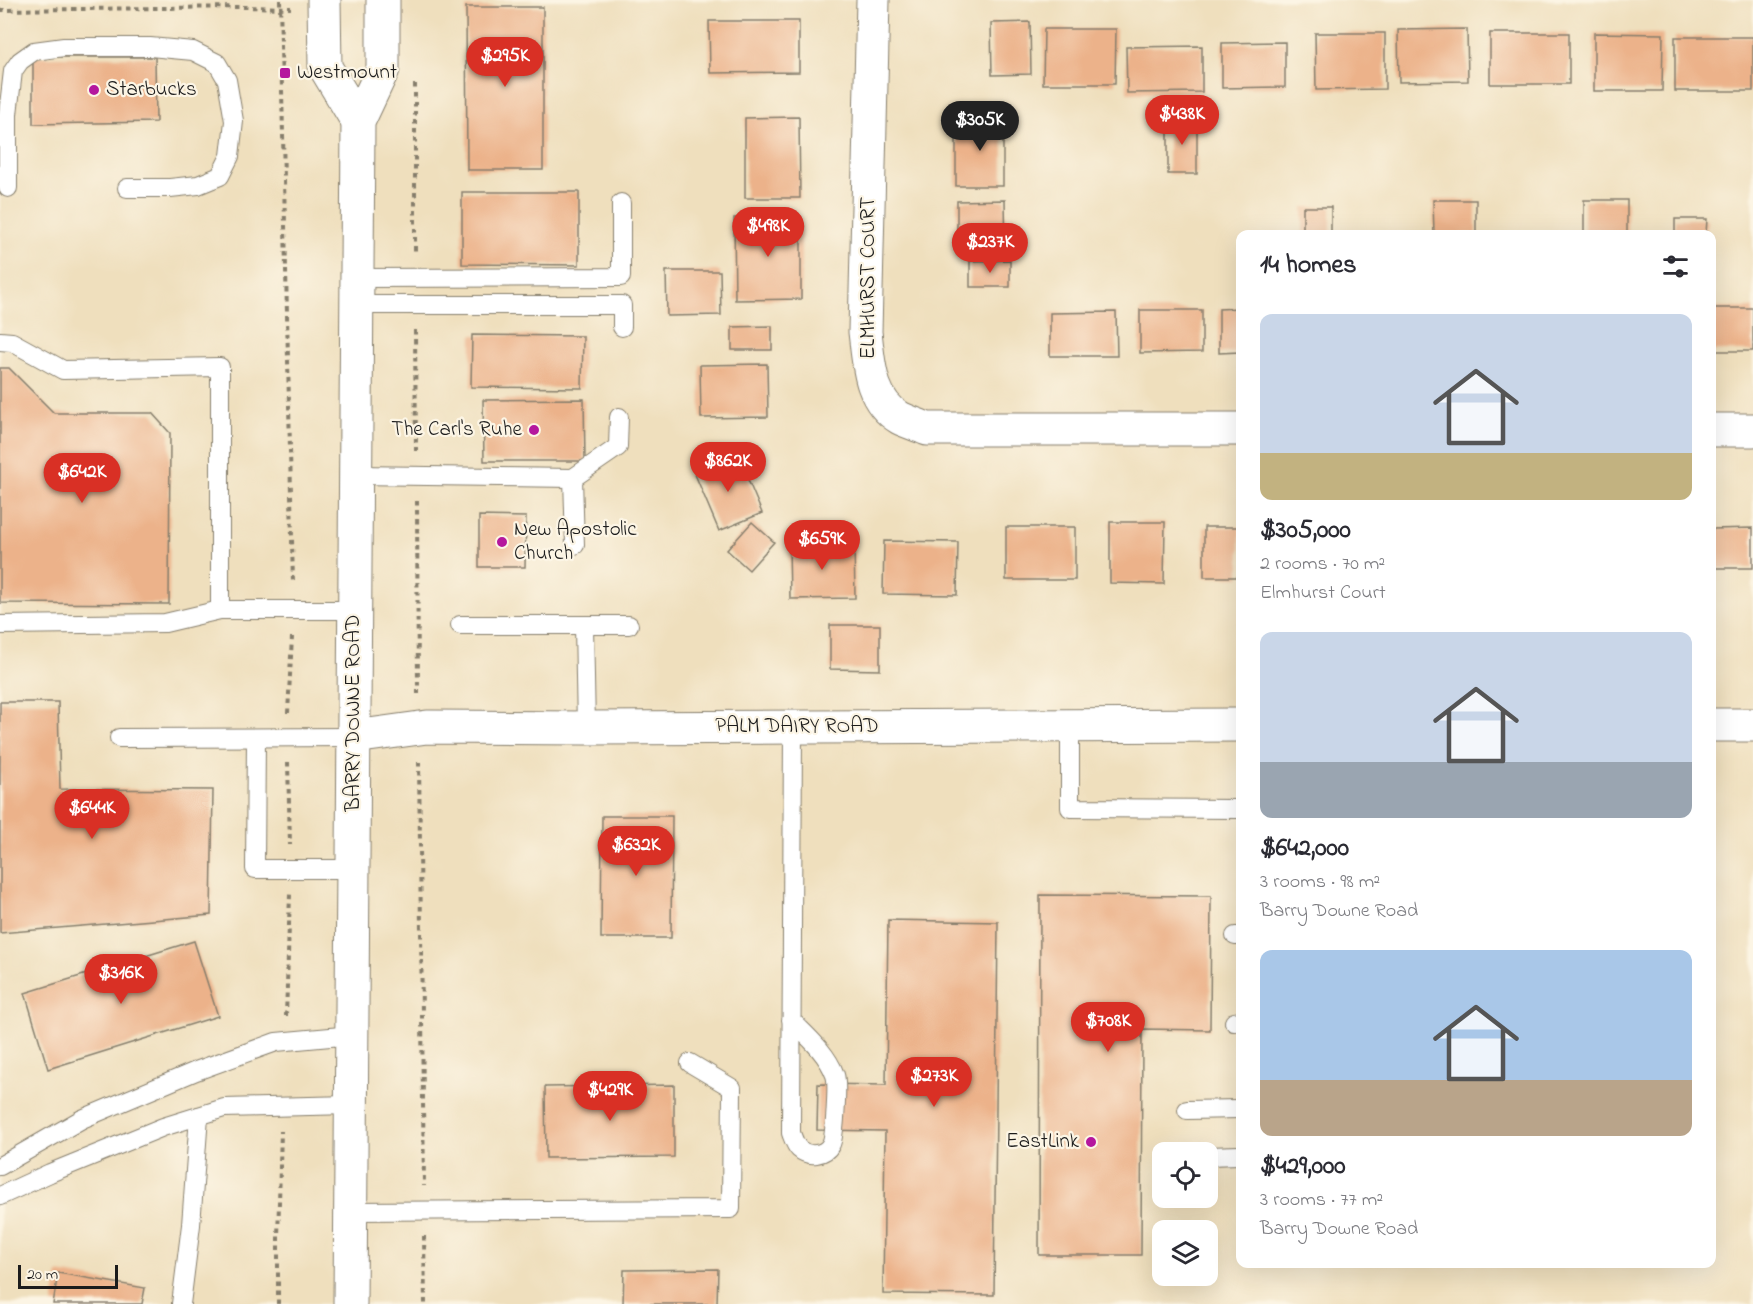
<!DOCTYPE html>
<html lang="en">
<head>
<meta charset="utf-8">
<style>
  body { margin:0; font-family:"Indie Flower",sans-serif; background:#f7f7f7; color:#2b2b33; height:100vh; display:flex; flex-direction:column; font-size:22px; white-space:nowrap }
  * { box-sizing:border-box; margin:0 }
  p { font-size:20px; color:#7c7c81 }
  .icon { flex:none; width:33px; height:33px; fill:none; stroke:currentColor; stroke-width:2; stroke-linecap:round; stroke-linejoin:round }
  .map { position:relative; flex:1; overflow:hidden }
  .drawer { position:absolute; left:1236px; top:230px; width:480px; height:1038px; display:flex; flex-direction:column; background:#fff; border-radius:12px; box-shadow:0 6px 24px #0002 }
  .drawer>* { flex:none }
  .fabs { position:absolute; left:1152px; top:1142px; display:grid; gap:12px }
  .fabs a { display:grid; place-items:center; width:66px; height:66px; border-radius:12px; background:#fff; box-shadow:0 6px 24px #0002; font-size:30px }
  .scale { position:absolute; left:18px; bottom:15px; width:100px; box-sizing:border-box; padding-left:6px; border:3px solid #1c1c1c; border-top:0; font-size:16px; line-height:21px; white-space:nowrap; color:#1c1c1c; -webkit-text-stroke:4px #fcf5e5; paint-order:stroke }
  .price { position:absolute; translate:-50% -51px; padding:0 14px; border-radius:21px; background:#d93025; color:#fff; font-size:20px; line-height:39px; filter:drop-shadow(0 2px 3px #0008) }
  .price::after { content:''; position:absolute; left:50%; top:36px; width:18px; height:14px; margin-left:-9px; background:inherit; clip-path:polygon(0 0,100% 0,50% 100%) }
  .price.active { background:#222; color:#fff }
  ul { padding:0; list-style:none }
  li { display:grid; align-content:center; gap:12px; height:318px; padding:0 24px }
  li span { display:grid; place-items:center; height:186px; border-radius:12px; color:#555 }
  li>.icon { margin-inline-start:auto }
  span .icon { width:108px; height:108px; fill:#fffc; stroke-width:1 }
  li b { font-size:26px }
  h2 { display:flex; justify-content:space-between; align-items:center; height:72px; padding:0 24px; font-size:26px }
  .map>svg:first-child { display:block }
  .building { fill:#ecb28a }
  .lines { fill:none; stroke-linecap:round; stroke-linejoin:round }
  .service-casing { stroke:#867e6c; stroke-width:20 }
  .minor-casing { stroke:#867e6c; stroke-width:35 }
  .secondary-casing { stroke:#867e6c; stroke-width:35 }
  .path { stroke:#867e6c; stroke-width:4; stroke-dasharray:4.5 4.5; stroke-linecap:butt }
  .service { stroke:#fff; stroke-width:18 }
  .minor { stroke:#fff; stroke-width:33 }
  .secondary { stroke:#fff; stroke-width:33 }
  .poi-dot { fill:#b5179e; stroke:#fcf5e5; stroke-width:2 }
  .labels { text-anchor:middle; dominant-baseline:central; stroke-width:4.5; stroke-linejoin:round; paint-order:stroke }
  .poi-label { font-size:21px; fill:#1c1c1c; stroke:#fcf5e5; text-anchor:start }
  .street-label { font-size:21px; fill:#1c1c1c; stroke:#fcf5e5 }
</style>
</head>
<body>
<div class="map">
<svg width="1753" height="1304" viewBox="0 0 1753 1304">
  <rect width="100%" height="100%" fill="#fcf5e5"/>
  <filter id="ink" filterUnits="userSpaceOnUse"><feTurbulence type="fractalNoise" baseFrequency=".0167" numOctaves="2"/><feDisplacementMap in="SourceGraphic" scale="12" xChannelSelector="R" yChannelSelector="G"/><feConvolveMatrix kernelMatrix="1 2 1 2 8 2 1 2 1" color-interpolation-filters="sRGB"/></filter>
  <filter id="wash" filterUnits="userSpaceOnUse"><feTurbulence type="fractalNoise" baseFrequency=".008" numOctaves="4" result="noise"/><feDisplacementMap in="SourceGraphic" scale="24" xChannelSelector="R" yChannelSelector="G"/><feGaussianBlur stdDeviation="1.35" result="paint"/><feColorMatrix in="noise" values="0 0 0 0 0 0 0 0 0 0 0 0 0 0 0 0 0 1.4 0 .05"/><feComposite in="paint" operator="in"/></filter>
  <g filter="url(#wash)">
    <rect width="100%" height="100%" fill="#efdfbd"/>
    <g id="blocks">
      <g class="building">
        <path d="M466 7H543V170H467Z"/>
        <path d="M709 21H799V72L710 73Z"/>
        <path d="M1030 22 1031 74 992 75 991 23Z"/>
        <path d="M1044 29H1116L1115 84H1043Z"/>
        <path d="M1467 29 1468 81 1399 82 1398 30Z"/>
        <path d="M1315 33H1385V89L1316 90Z"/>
        <rect x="1490" y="33" width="79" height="51"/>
        <path d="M1594 33 1663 34 1662 91H1594Z"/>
        <rect x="1675" y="37" width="78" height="54"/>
        <path d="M1285 42V87L1222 88V43Z"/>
        <path d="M1202 46V92L1127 93 1126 47Z"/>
        <path d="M33 57H155L156 122 33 124Z"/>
        <path d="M799 117 800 198H745V118Z"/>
        <rect x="956" y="119" width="47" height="67"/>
        <rect x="1168" y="119" width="29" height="55"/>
        <path d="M462 192H579V265L462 264Z"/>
        <path d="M1005 200 1006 255H957V201Z"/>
        <path d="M1433 200H1476V234H1434Z"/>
        <rect x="1584" y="200" width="43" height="34"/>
        <rect x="1303" y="207" width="28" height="27"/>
        <path d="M801 217V299L735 300 734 218Z"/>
        <path d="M1675 219H1707L1706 234H1675Z"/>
        <path d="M1010 260V287H970V261Z"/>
        <path d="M666 271H720L721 315 667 316Z"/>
        <path d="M1240 308V352L1219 353V309Z"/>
        <rect x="1712" y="308" width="41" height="43"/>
        <path d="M1140 310H1202V352L1140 353Z"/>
        <path d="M1116 312 1117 356H1050V313Z"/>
        <path d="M772 326V350H732V327Z"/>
        <path d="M472 335 583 336 582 388 471 387Z"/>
        <path d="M767 364 768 417 701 418 700 365Z"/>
        <path d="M0 368H9L54 413H152L170 433 169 604 0 603Z"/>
        <path d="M584 399 585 461H484L483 400Z"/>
        <path d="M737 454 762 513 719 531 694 472Z"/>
        <path d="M479 516 526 517 525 567H479Z"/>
        <path d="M752 522 774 542 749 570 727 550Z"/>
        <path d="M1110 522H1165L1164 584 1110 583Z"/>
        <rect x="1006" y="527" width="69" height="53"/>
        <rect x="1204" y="527" width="36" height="50"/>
        <path d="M1753 528V568H1712V529Z"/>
        <path d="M884 541 958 542 957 595 883 594Z"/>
        <path d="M854 543 855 598 790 599 789 544Z"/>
        <path d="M830 625H880V670L830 669Z"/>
        <path d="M0 702H58L60 789 213 790 211 915 0 933Z"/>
        <path d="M602 816H672L671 938H601Z"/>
        <path d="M1040 895 1211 896 1210 1030 1142 1029 1141 1255H1039Z"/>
        <path d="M888 920 998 922 994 1295 883 1294 885 1131 817 1130 818 1084 886 1085Z"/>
        <path d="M194 941 218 1016 48 1069 25 993Z"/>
        <path d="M674 1085V1157L546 1158 545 1087Z"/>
        <path d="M718 1269 717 1304H623L624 1270Z"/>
        <path d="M58 1273 145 1288 142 1304H53Z"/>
      </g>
    </g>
  </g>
  <g filter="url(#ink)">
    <use href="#blocks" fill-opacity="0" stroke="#867e6c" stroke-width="1.5"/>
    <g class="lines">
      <defs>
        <g id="service">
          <path d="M8 188V114L13 71 20 61 34 51 64 47H150L193 51 217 63 227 80 234 121 230 156 220 176 198 185 170 188H127"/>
          <path d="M357 278 621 277V203"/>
          <path d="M357 305H622V327"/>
          <path d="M0 341 12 342 63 370 220 367V610L165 623 0 625"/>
          <path d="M356 475 573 478 618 447 619 417"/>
          <path d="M573 478 575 545"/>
          <path d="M220 610H355"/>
          <path d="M460 625H584L586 728"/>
          <path d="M584 625H629"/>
          <path d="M1070 726V808L1240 809"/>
          <path d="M119 738 354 737"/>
          <path d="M256 738 255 869H353"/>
          <path d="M1235 936H1240"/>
          <path d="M791 1020C807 1036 827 1053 835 1075 838 1083 835 1136 831 1144 825 1156 808 1157 799 1149 795 1145 793 1138 791 1133L793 727"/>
          <path d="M1234 1022 1240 1021"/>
          <path d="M1187 1110 1240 1109"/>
          <path d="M1208 1156 1240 1155"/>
          <path d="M0 1166 82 1119 196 1071 276 1042 352 1035"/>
          <path d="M0 1196 50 1173 163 1127 224 1108 351 1105"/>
          <path d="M350 1211 731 1209 732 1088 690 1063"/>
          <path d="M181 1304 191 1225 199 1116"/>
        </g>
        <g id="minor">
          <path d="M873 0 865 332C869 363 869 400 900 418 908 422 918 425 927 429H1240"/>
          <path d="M1712 430H1753"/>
          <path d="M1712 725H1753"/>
          <path d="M354 737 427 727 586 728 1240 725"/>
        </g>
        <g id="secondary">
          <path d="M324 0 325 67 358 122"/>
          <path d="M350 1304 358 122 383 69V0"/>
        </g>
      </defs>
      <use href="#service" class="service-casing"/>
      <use href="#minor" class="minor-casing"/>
      <use href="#secondary" class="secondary-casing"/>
      <g class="path">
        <path d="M280 0 293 584"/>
        <path d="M0 10 243 7 291 8"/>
        <path d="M415 84V253"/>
        <path d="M415 330 416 451"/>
        <path d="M417 501 418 694"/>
        <path d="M288 713 292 637"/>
        <path d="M288 762 290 845"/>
        <path d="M419 762 424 1186"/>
        <path d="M286 1016 290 894"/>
        <path d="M424 1236 425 1304"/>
        <path d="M278 1304V1238L281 1131"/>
      </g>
      <use href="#service" class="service"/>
      <use href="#minor" class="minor"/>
      <use href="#secondary" class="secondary"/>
    </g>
  </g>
  <g class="poi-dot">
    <rect x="279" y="67" width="12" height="12" rx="3"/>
    <circle cx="94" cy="90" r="6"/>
    <circle cx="534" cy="430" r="6"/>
    <circle cx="502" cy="542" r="6"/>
    <circle cx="1091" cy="1142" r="6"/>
  </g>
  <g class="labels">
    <g class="poi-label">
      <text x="297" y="73">Westmount</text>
      <text x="106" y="90">Starbucks</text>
      <text x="522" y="430" text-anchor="end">The Carl's Ruhe</text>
      <text x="514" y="530">New Apostolic<tspan x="514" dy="24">Church</tspan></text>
      <text x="1079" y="1142" text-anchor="end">EastLink</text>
    </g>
    <g class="street-label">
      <text transform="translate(869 278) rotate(-90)">ELMHURST COURT</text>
      <text transform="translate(354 713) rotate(-90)">BARRY DOWNE ROAD</text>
      <text x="797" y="727">PALM DAIRY ROAD</text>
    </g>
  </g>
</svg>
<div class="fabs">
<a><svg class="icon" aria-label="locate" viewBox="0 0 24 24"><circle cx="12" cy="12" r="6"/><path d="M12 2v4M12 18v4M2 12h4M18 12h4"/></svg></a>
<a><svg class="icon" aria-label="layers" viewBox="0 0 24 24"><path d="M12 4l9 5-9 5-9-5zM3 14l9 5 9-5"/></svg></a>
</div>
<div class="scale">20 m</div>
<b class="price" style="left:505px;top:88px">$295K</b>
<b class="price" style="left:1182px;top:146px">$438K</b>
<b class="price active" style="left:980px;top:152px">$305K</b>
<b class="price" style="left:768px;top:258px">$498K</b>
<b class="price" style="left:990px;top:274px">$237K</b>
<b class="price" style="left:728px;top:493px">$862K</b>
<b class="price" style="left:82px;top:504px">$642K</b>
<b class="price" style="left:822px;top:571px">$659K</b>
<b class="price" style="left:92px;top:840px">$644K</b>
<b class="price" style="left:636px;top:877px">$632K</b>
<b class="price" style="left:121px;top:1005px">$316K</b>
<b class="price" style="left:1108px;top:1053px">$708K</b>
<b class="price" style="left:934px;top:1108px">$273K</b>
<b class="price" style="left:610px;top:1122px">$429K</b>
<section class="drawer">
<h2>14 homes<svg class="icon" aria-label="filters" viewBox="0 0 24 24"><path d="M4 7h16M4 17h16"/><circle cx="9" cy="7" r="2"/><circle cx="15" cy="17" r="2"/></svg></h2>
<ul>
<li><span style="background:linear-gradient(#c9d6e8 75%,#c2b280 0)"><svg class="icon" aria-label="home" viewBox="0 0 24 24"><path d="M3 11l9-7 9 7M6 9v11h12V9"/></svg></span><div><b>$305,000</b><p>2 rooms · 70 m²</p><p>Elmhurst Court</p></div></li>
<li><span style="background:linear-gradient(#c9d6e8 70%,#9aa5b1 0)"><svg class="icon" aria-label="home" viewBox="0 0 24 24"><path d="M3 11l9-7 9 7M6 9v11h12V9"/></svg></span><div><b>$642,000</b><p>3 rooms · 98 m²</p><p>Barry Downe Road</p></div></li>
<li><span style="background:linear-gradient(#a9c7e8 70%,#b9a48a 0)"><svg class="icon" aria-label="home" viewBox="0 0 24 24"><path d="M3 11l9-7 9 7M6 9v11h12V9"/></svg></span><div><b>$429,000</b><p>3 rooms · 77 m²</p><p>Barry Downe Road</p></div></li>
</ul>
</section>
</div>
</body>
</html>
